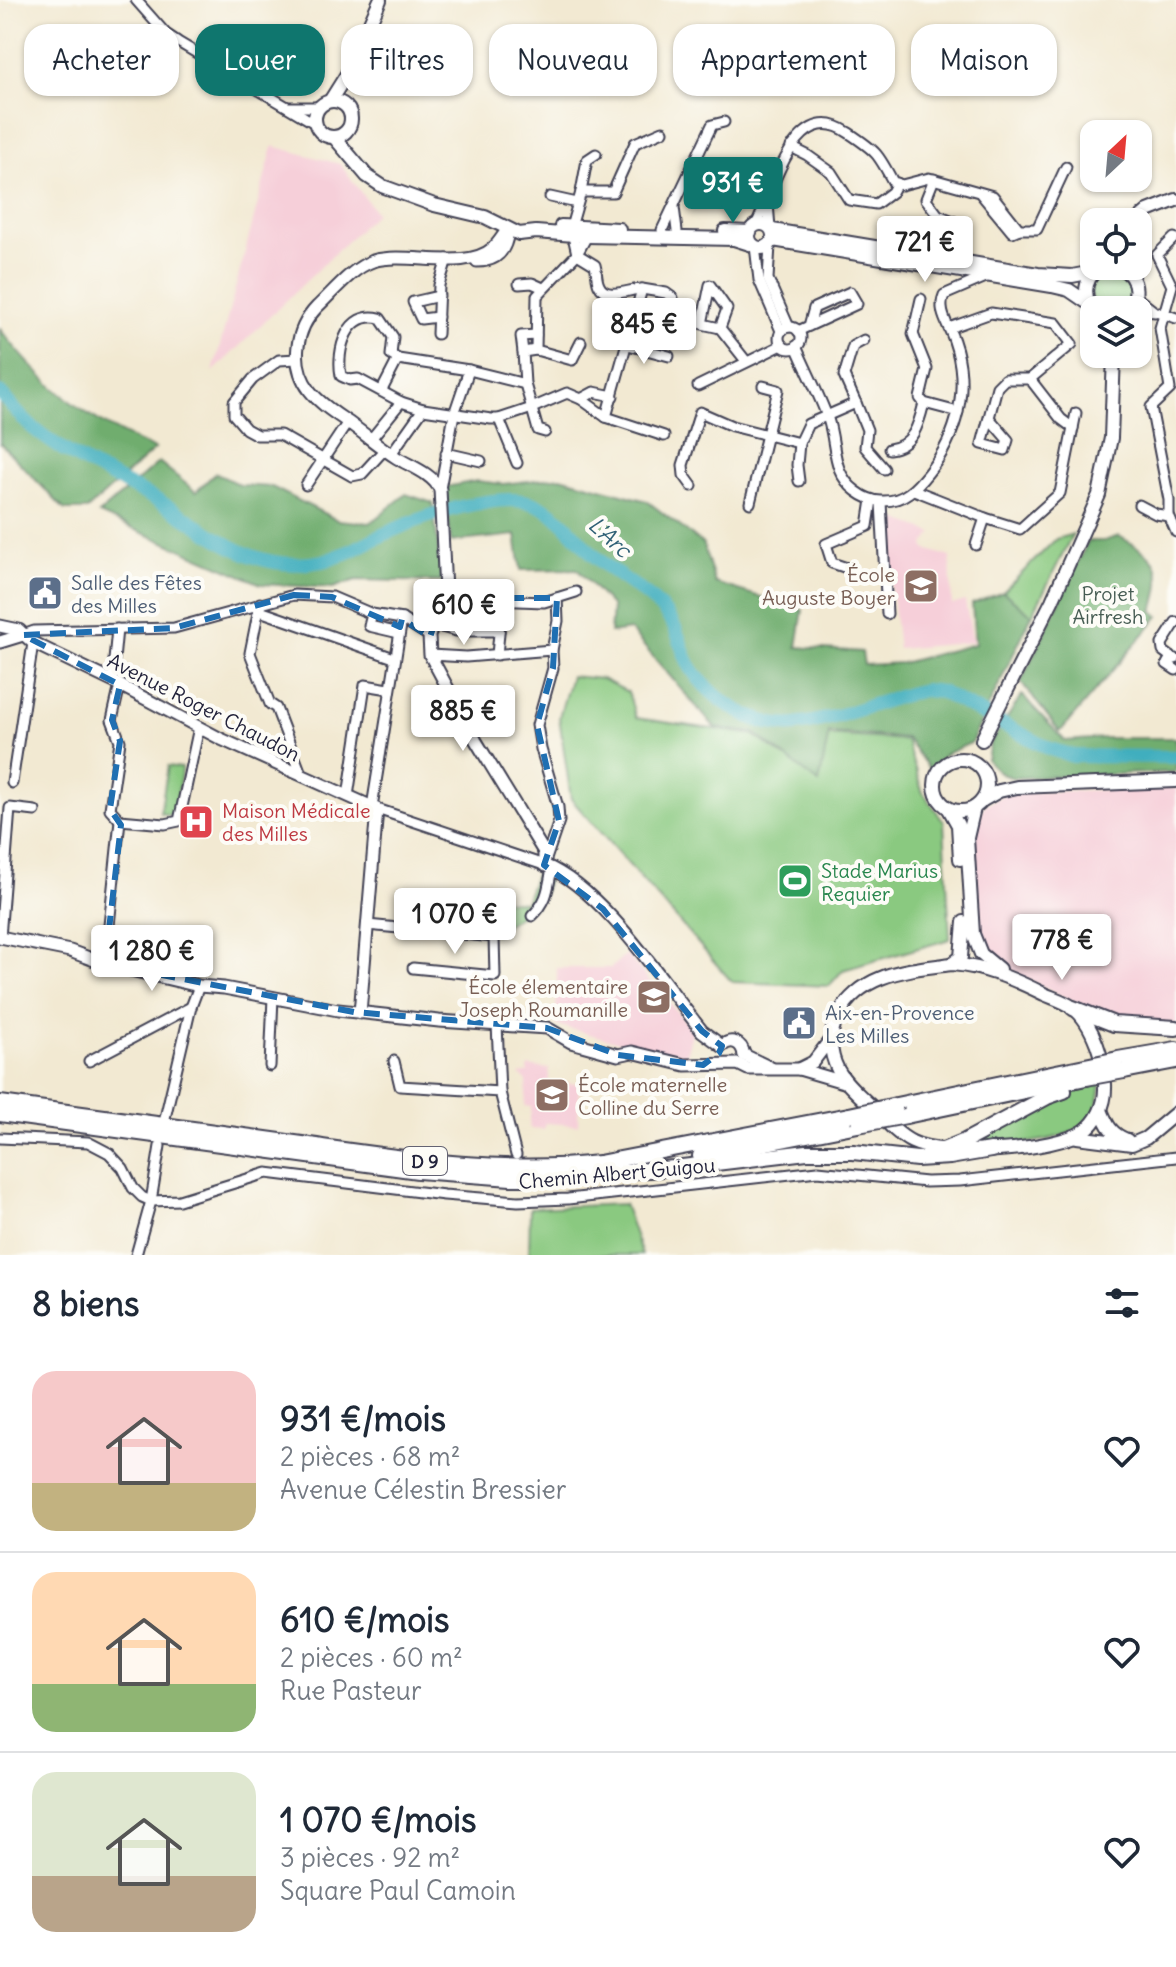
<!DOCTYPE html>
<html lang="fr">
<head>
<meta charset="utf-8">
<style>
  body { margin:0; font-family:Delius,sans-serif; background:#f2f2f3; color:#1f2937; height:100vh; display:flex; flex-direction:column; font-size:30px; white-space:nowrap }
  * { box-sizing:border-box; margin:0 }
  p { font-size:26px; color:#747a83 }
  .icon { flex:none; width:44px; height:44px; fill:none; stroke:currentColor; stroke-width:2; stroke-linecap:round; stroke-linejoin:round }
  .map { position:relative; height:1255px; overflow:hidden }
  .panel { display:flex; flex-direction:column; background:#fff; flex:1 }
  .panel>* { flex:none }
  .hud { position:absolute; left:24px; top:24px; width:1128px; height:72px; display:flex; gap:16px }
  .needle { width:52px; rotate:26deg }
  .fabs { position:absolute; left:1080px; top:120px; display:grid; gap:16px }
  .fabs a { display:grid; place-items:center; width:72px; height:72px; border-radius:16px; background:#fff; box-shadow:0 2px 6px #0004; font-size:40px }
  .price { position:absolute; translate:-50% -68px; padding:0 18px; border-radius:8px; background:#fff; color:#222; font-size:26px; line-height:52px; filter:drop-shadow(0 2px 4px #0008) }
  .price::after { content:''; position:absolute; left:50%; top:48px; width:24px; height:18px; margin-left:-12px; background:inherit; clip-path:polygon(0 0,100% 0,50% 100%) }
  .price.on { background:#0f766e; color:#fff }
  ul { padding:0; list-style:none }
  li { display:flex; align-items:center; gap:24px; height:200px; padding:0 32px }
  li+li { border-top:2px solid #e0e1e3 }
  li span { display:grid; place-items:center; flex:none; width:224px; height:160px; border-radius:24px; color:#555 }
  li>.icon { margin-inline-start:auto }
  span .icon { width:96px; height:96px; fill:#fffc; stroke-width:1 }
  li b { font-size:34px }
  h2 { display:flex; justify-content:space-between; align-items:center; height:96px; padding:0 32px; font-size:34px }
  .tag { padding:0 28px; border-radius:24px; background:#fff; box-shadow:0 2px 6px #0004; font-size:28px; line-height:72px }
  .tag.on { background:#0f766e; color:#fff }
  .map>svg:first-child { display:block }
  .built { fill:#f6cfd9 }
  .green { fill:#8ac980; stroke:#56765e; stroke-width:2 }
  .forest { fill:#6fad6e; stroke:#486854; stroke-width:2 }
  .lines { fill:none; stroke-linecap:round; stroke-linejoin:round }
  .river { stroke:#41aebe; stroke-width:14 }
  .minor-casing { stroke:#414052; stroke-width:13 }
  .tertiary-casing { stroke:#414052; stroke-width:15 }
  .secondary-casing { stroke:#414052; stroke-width:16 }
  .trunk-casing { stroke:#414052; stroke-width:18 }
  .minor { stroke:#fff; stroke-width:9 }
  .tertiary { stroke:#fff; stroke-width:11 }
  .secondary { stroke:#fff; stroke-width:12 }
  .trunk { stroke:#fff; stroke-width:14 }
  .trunk-bridge-casing { stroke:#414052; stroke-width:18; stroke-linecap:butt }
  .trunk-bridge { stroke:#fff; stroke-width:14 }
  .marked { fill:none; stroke:#1f6fb2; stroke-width:6; stroke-dasharray:16 10; stroke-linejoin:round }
  .labels { text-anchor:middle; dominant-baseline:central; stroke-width:8; stroke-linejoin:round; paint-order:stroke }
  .shield { fill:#fdfcf7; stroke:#646373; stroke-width:2 }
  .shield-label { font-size:18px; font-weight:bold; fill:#22223b }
  .education-label { font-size:20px; fill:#785e54; stroke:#fdfcf7; text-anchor:end }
  .service-label { font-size:20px; fill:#4e5e75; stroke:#fdfcf7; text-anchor:start }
  .park-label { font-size:20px; fill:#465c53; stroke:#fdfcf7 }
  .street-label { font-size:20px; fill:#22223b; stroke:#fdfcf7 }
  .health-label { font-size:20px; fill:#be3a42; stroke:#fdfcf7; text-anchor:start }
  .leisure-label { font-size:20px; fill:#27864d; stroke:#fdfcf7; text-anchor:start }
  .water-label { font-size:22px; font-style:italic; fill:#306176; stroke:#fdfcf7 }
</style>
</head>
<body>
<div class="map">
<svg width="1176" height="1255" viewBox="0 0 1176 1255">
  <rect width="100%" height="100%" fill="#fdfcf7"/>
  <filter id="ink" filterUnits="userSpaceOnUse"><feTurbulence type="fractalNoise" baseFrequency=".0125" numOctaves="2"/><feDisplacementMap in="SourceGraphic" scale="16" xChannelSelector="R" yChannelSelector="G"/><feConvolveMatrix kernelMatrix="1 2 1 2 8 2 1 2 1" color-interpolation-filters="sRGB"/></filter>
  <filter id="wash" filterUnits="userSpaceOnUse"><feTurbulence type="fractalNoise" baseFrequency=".006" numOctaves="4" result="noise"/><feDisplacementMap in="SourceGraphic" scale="32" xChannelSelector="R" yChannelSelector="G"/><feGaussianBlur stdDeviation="1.8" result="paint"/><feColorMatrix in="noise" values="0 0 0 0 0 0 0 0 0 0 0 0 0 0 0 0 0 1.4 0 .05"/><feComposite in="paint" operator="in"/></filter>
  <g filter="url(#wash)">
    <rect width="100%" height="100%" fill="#f2e9d2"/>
    <g class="built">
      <path d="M273 146 340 164 376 213 213 372Z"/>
      <path d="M883 514 933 533 924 545 926 549 950 557 952 605 965 601 973 642 898 649Z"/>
      <path d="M1176 788V1024H1146L1100 1015 995 963 982 945 970 854 976 818 985 805 1004 795 1031 792Z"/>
      <path d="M626 954 693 1030 685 1058 674 1057 556 1025 557 968H611Z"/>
      <path d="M528 1066 549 1069V1082L579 1084 578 1125 545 1123 544 1129 529 1128 531 1107 525 1106 527 1081 520 1075 528 1072Z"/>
    </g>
    <g class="green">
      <circle cx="1111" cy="291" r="20"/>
      <path d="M1073 534 1032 615 1003 592 1056 539Z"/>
      <path d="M571 676 602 679 628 692 636 718 754 735 785 758 804 753 823 735 906 740 922 791 944 822 950 939 843 970 829 986 732 982 571 799 559 717Z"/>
      <path d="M168 766 182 768 174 816 160 813Z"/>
      <path d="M536 872 548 875C542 919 519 907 495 934L489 933 487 899 525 902Z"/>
      <path d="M1101 1084C1100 1097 1098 1109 1089 1120 1071 1143 1001 1147 974 1143L1063 1094Z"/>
      <path d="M624 1204 642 1255H529L530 1208Z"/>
    </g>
    <g class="forest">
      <path d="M0 329C47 389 85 419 155 449L87 510H65L0 443Z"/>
      <path d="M159 462 196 492 215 473 240 485 272 487 337 520 370 523 406 494 433 503 442 582 356 580 333 588 261 584 99 514Z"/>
      <path d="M561 477 647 501 703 544 715 583 803 610 797 647 862 652 864 665 902 663 975 644 972 604 1003 592 1032 615 971 743 945 754 930 770 906 738 829 733 819 783 754 733 715 728 630 630 610 633 612 607 577 569 521 570 516 535 451 542 445 487 477 481 503 484Z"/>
      <path d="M1119 536C1158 558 1167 566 1153 611L1159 616 1060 732 1021 682 1088 541H1104Z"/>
      <path d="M1022 695 1065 741 1105 738H1176V772L1014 778 1001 774 987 760 990 744Z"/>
    </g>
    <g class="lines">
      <path class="river" d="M0 393C11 405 21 418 33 428 67 456 115 478 153 498 212 529 248 576 323 561 346 556 368 541 389 532 424 516 499 490 535 504 562 514 577 540 598 559 621 580 654 594 671 621 680 635 682 652 690 666 710 699 757 729 796 725 840 719 881 700 924 690L941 692 1050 749 1073 756 1176 757"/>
    </g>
  </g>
  <g filter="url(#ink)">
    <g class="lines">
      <defs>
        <g id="minor">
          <path d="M136 0 166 34 178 42 316 124"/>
          <path d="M290 107H320"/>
          <path d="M791 147 807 155 831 172 849 200 876 204 892 192 897 183"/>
          <path d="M934 179 926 199 938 215 953 221"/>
          <path d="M581 192 587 160 596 154"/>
          <path d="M550 197 577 203"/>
          <path d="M768 203 770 228"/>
          <path d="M674 207 677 231"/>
          <path d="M756 225C774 191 794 96 849 133 876 151 878 153 893 182L902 185 929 178 993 196 1019 229 1012 232 980 193"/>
          <path d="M1019 229H1037L1066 167"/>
          <path d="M662 230 712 125 724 122"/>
          <path d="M587 236 577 254 595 265C597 271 596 279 599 285 606 301 629 289 642 289L606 417 664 436"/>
          <path d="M1174 238 1157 255 1172 286 1160 328 1170 389 1151 407 1169 500V516L1176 532"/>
          <path d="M770 245 768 279 789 327"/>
          <path d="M755 246 759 280 781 331"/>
          <path d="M519 284 532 283 543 288"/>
          <path d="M642 289 666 293 673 298"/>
          <path d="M921 299 913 334 927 369 920 398 924 403 958 412"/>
          <path d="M1130 309 1155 312 1136 297"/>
          <path d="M1159 312 1176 318"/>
          <path d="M438 317 421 319 413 302 439 296"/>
          <circle cx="790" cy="338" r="11"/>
          <path d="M720 328 702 324 710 285 727 309 720 328 746 361"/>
          <path d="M798 331 809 326 857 304 850 292 814 308 809 326"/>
          <path d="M437 334 439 285 447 259"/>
          <path d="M581 342 572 360 536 350 537 296 577 254 571 227 581 192H613L635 143 663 131"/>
          <path d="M628 345 669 356"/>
          <path d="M796 346C806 370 819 394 828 419 837 446 831 472 856 491 864 497 873 502 884 501 904 501 916 488 928 473 958 436 970 387 954 341 949 325 937 312 944 295L988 276"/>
          <path d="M536 350 523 352 525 384 469 370 398 359 391 355 393 337 380 318C347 310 336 350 341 376L350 380 358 379 401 402 423 409 491 419H499L532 408 567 393 581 399 606 417"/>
          <path d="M523 352 521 336 536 335"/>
          <path d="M297 359 279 360 253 379 234 402V415L246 429 257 435H280L352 476 362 474 385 449"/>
          <path d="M525 384 538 430 545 432"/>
          <path d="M698 386 782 345"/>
          <path d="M382 390 398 359"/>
          <path d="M581 399 594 392 613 396"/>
          <path d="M856 403 844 376 853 346 864 340"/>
          <path d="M499 419 517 463"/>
          <path d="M990 419 1008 440 1005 450 982 444 997 387 1005 379H1030"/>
          <path d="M1073 428 1076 413"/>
          <path d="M371 439 401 402"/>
          <path d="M799 443 797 465 799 481"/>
          <path d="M889 449C914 446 919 423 924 403"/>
          <path d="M446 453 481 461"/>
          <path d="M391 454 423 409"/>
          <path d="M306 485 348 422"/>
          <path d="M692 486 684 475 683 465 700 412 732 426 799 443 808 424 856 403 867 430 865 447 884 469"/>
          <path d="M440 489 454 414 469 370"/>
          <path d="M914 490 985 518 1020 529 1060 493 1073 428 1061 419 1030 379 1072 344 1056 323 991 313 949 328"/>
          <path d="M881 502 887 614"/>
          <path d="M750 503 778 390 763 386"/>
          <path d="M1139 505 1156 514 1169 516"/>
          <path d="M976 545 985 518"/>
          <path d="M850 569 832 563 826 544 868 526 872 500"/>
          <path d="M443 598 544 602 576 592"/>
          <path d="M260 603 250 653 270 704 276 708 302 776"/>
          <path d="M260 611 394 658"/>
          <path d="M372 614 369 626 399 633"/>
          <path d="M434 625 456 631H499"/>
          <path d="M23 635 34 631 174 628 294 595 332 597 372 614 402 619 429 636"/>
          <path d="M430 655 466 657 552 650"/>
          <path d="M497 655 502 600"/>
          <path d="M1171 657 1163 651 1162 644 1176 622"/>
          <path d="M1175 659 1171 657 1167 664 1176 670"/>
          <path d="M112 681 117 629"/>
          <path d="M120 685 112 720 120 741 110 809 120 820"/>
          <path d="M12 783 33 643"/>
          <path d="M348 796 365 685 389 689"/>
          <path d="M372 807 402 619"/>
          <path d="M377 809 544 865 559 821 558 807 541 749 537 725 553 668 552 650 558 621 557 598"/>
          <path d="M120 820 165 824 179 821 199 727"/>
          <path d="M532 916C548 901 548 888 552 868"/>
          <path d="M367 925 494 937 495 976 413 968"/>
          <path d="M0 938 10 808 35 811"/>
          <path d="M105 964 120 820"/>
          <path d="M497 1024 500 1092 516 1155"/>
          <path d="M89 1061 191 1007"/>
          <path d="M394 1061 400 1086 500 1092"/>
          <path d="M270 1066 273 997"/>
          <path d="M165 1118 191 1007 199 986"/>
          <path d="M0 1138 88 1142 109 1153 123 1168 133 1188 142 1197 151 1201 179 1200 267 1173 444 1195 518 1201 568 1199 818 1171 926 1182 960 1181 1176 1157"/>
          <path d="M136 1255 151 1201 160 1146"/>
        </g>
        <g id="tertiary">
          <path d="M508 229C503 235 499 243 493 248 466 272 407 251 373 261 352 268 333 292 317 307 295 330 290 365 310 391 321 405 338 415 352 425 367 436 381 448 397 458 412 467 431 473 440 489L445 591 429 636 430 655 476 741 544 852V865C603 889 662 981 702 1031L722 1046"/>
          <path d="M477 261C498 261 506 250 508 230"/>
          <path d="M0 626 19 630 33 643 112 681 221 739 377 809 360 1013"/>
          <path d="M0 642 23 635"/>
          <path d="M0 937 70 951 105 964 199 986 224 988 338 1010 439 1021 547 1028 571 1042 618 1055 632 1052 685 1065 738 1064 748 1069H799L847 1083"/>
          <path d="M722 1046C731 1038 742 1042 744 1055"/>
          <path d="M744 1055 771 1068"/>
          <path d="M799 1069 813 1062 832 1037"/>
        </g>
        <g id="secondary">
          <path d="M330 101 347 74 380 0"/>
          <circle cx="333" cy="119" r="18"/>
          <path d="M334 137 367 176 382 186 434 205 485 217 519 234 536 232 587 236 734 239 753 245"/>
          <path d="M1135 222 1148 211 1176 200"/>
          <circle cx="761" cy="236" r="12"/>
          <path d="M561 226 619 229"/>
          <path d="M772 230 1038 274 1072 276 1093 272"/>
          <path d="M725 231 750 232"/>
          <path d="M773 240 1052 286 1069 290 1088 303"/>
          <path d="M1113 266C1136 271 1142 292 1128 310"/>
          <path d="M1094 311C1080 294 1085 272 1107 266"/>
          <path d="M982 740 1052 601 1099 495 1111 438 1114 354"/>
          <circle cx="961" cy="785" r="26"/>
          <path d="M983 800 999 791 1017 787 1176 781"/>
          <path d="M974 808 967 838 973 934 981 954 999 969"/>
          <path d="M949 809 958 825 960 859"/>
          <path d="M952 964C986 967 1014 979 1044 994 1053 998 1064 1001 1072 1007 1093 1022 1106 1064 1105 1089 1105 1105 1097 1122 1084 1131 1054 1151 944 1158 912 1142 896 1134 883 1118 871 1106 859 1095 846 1084 838 1070 818 1031 845 992 881 978 903 969 929 967 952 964Z"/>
          <path d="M952 964 961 957 964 922"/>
          <path d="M1101 1110C1107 1125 1111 1134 1127 1140"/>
          <path d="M1077 1137 1132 1144 1146 1138 1176 1113"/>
        </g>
        <g id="trunk">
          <path d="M1073 1008 1114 1024 1176 1028"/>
          <path d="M1118 1059 1176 1049"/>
          <path d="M1124 1071 1176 1061"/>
          <path d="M0 1103C101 1116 201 1130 302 1144 401 1158 499 1174 599 1163L849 1115"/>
          <path d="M896 1105 1085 1066"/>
          <path d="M0 1114 418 1171 511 1178H547L674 1168 807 1152H853L917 1159 950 1157 991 1150"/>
          <path d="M906 1116 1086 1078"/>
          <path d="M943 1150 965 1141 1047 1097 1064 1091"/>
          <path d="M700 1156 858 1125"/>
        </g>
      </defs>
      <use href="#minor" class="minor-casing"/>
      <use href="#tertiary" class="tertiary-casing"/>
      <use href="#secondary" class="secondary-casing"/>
      <use href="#trunk" class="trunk-casing"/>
      <use href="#minor" class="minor"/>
      <use href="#tertiary" class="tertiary"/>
      <use href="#secondary" class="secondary"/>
      <use href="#trunk" class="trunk"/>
      <defs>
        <g id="trunk-bridge">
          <path d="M1085 1066 1118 1059"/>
          <path d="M1086 1078 1124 1071"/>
          <path d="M849 1115 896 1105"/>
          <path d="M858 1125 906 1116"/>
        </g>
      </defs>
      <use href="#trunk-bridge" class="trunk-bridge-casing"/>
      <use href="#trunk-bridge" class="trunk-bridge"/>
    </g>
  </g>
  <path class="marked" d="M294 595 332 597 400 627 402 619 430 637 443 598H557L553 668 537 725 559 821 544 865 603 909 702 1031 722 1046 719 1053 703 1065 618 1055 547 1028 354 1012 105 964 121 825 110 809 120 741 112 720 120 685 23 635 174 628Z"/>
  <defs>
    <symbol id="school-square" viewBox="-11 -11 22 22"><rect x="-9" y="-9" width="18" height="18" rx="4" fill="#8d6e63" stroke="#fdfcf7"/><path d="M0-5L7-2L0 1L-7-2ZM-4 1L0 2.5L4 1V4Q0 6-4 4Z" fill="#fff"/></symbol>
    <symbol id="civic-square" viewBox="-11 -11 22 22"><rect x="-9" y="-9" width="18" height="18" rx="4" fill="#5c6f8a" stroke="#fdfcf7"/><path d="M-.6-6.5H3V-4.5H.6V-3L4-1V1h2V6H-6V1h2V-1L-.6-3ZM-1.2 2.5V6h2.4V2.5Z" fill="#fff"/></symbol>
    <symbol id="hospital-square" viewBox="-11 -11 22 22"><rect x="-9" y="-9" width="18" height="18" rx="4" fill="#e0444e" stroke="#fdfcf7"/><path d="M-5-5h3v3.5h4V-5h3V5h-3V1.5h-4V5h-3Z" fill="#fff"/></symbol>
    <symbol id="stadium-square" viewBox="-11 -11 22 22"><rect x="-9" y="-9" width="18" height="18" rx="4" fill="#2e9e5b" stroke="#fdfcf7"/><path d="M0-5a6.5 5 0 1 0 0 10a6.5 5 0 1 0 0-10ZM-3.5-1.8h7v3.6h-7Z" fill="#fff"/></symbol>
  </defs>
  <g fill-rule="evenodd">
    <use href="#school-square" x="901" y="566" width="40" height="40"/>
    <use href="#civic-square" x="25" y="573" width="40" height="40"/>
    <use href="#hospital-square" x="176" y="802" width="40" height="40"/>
    <use href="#stadium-square" x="775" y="861" width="40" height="40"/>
    <use href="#school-square" x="634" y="977" width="40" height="40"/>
    <use href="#civic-square" x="779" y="1003" width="40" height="40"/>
    <use href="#school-square" x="532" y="1075" width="40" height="40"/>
  </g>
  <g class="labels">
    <rect class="shield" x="403" y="1147" width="44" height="28" rx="6"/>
    <g class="shield-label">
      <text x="425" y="1161">D 9</text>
    </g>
    <g class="education-label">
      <text x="895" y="574">École<tspan x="895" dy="23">Auguste Boyer</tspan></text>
      <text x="628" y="986">École élementaire<tspan x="628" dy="23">Joseph Roumanille</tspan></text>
      <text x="578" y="1084" text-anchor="start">École maternelle<tspan x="578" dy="23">Colline du Serre</tspan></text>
    </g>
    <g class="service-label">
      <text x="71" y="582">Salle des Fêtes<tspan x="71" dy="23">des Milles</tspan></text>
      <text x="825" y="1012">Aix-en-Provence<tspan x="825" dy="23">Les Milles</tspan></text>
    </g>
    <g class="park-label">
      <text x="1108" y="593">Projet<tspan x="1108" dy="23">Airfresh</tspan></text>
    </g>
    <g class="street-label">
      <text transform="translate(204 707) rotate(27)">Avenue Roger Chaudon</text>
      <text transform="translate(617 1173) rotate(-5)">Chemin Albert Guigou</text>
    </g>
    <g class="health-label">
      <text x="222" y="810">Maison Médicale<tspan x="222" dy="23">des Milles</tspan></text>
    </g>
    <g class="leisure-label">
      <text x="821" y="870">Stade Marius<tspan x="821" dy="23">Requier</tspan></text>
    </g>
    <g class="water-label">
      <text transform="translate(610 537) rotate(42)">L'Arc</text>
    </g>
  </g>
</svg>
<div class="fabs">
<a><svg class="needle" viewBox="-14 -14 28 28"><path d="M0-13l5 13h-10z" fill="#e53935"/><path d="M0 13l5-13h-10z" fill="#747a83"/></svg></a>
<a><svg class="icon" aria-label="locate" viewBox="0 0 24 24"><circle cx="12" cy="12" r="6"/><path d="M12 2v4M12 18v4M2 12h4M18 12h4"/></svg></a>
<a><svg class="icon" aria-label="layers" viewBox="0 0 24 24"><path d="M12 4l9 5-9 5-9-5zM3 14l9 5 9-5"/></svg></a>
</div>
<b class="price on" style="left:733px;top:225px">931 €</b>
<b class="price" style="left:925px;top:284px">721 €</b>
<b class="price" style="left:644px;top:366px">845 €</b>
<b class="price" style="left:464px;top:647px">610 €</b>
<b class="price" style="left:463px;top:753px">885 €</b>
<b class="price" style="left:455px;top:956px">1 070 €</b>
<b class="price" style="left:1062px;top:982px">778 €</b>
<b class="price" style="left:152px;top:993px">1 280 €</b>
<div class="hud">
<a class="tag">Acheter</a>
<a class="tag on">Louer</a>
<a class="tag">Filtres</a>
<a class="tag">Nouveau</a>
<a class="tag">Appartement</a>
<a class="tag">Maison</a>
</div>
</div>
<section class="panel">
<h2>8 biens<svg class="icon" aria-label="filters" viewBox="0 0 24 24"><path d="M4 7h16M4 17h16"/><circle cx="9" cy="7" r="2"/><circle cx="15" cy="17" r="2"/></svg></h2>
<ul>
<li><span style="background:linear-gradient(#f6c9c9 70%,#c2b280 0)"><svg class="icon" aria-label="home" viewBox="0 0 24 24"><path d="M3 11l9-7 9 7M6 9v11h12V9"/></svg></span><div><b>931 €/mois</b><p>2 pièces · 68 m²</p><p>Avenue Célestin Bressier</p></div><svg class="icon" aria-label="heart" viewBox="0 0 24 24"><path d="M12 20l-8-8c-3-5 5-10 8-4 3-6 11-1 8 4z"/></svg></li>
<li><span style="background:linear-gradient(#ffd9b3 70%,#8fb573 0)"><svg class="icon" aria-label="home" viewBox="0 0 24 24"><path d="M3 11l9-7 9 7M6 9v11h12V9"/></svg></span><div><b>610 €/mois</b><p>2 pièces · 60 m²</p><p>Rue Pasteur</p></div><svg class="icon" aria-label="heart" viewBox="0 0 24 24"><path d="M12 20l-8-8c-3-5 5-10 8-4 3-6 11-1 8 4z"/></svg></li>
<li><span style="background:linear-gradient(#dfe7d0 65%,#b9a48a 0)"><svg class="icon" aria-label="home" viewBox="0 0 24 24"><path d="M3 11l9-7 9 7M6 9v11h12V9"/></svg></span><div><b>1 070 €/mois</b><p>3 pièces · 92 m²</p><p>Square Paul Camoin</p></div><svg class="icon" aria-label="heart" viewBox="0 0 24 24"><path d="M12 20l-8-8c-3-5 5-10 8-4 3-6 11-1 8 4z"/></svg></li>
</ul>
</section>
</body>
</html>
